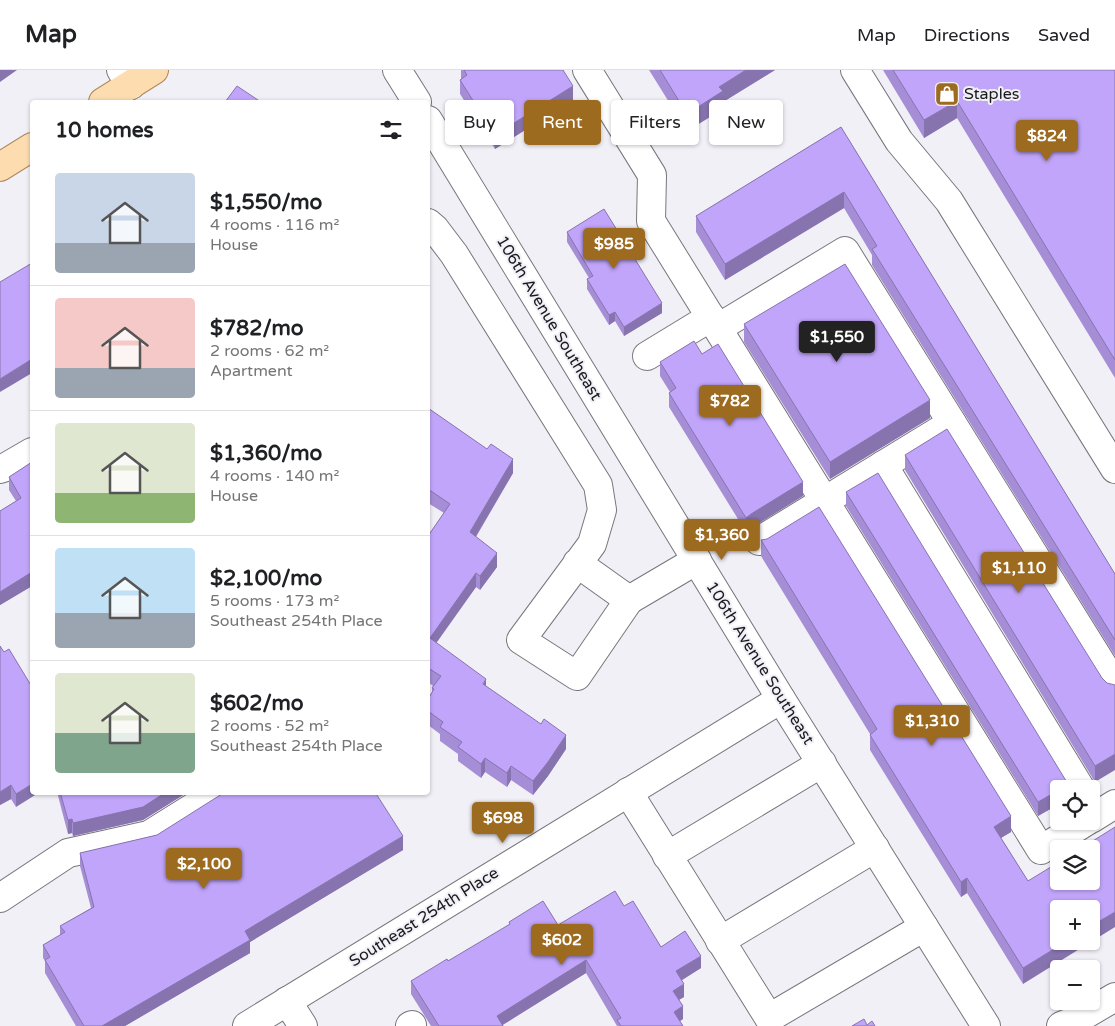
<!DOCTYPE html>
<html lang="en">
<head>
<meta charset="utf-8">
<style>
  body { margin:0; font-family:"Varela Round",sans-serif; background:#f2f2f2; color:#202124; height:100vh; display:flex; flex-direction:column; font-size:19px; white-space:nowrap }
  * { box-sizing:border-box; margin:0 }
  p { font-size:16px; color:#757577 }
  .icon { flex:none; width:28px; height:28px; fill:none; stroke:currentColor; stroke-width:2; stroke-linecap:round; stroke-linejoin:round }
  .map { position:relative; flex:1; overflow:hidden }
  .drawer { position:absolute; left:30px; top:30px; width:400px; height:695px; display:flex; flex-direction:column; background:#fff; border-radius:5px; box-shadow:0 1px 4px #0004 }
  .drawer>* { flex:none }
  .banner { position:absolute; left:445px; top:30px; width:475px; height:45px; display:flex; gap:10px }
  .buttons { position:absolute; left:1050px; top:710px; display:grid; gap:10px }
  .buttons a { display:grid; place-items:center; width:50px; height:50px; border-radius:5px; background:#fff; box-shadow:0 1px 4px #0004; font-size:25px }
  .price { position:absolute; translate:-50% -42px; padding:0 11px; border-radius:5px; background:#9d6b20; color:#fff; font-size:16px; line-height:32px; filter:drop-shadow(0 1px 2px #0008) }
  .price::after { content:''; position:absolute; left:50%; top:30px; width:15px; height:11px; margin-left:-8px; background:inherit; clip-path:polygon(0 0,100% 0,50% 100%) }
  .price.on { background:#222; color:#fff }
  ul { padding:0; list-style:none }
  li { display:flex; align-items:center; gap:15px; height:125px; padding:0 25px }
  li+li { border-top:1px solid #e0e0e0 }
  li span { display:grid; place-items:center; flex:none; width:140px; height:100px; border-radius:5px; color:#555 }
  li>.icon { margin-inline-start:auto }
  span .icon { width:60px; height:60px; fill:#fffc; stroke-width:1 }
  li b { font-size:21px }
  h2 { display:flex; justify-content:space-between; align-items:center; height:60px; padding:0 25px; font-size:21px }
  .pill { padding:0 18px; border-radius:5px; background:#fff; box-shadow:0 1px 4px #0004; font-size:18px; line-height:45px }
  .pill.on { background:#9d6b20; color:#fff }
  header { display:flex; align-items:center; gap:30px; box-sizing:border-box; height:70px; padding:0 25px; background:#fff; border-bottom:1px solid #e0e0e0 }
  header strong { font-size:24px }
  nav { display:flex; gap:28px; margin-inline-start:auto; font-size:18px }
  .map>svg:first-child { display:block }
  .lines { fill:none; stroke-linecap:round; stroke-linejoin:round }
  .minor-casing { stroke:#78767c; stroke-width:30 }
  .major-casing { stroke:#ad885a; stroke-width:30 }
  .minor { stroke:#fff; stroke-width:28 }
  .major { stroke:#fddcb0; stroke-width:28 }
  .wall { fill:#a68ed7 }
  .shaded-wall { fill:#8774af }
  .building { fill:#c1a5fa; stroke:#8774af }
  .labels { text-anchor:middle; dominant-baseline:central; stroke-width:4; stroke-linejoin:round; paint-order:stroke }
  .poi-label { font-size:16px; fill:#1a191c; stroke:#f2f0f7; text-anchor:start }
  .street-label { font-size:16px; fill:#1a191c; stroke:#f2f0f7 }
</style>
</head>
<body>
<header>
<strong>Map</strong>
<nav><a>Map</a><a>Directions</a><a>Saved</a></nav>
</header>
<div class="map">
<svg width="1115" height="956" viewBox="0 0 1115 956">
  <rect width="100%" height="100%" fill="#f2f0f7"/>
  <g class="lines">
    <defs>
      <g id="minor">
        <path d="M121 0 131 15"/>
        <path d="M397 0 417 32"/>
        <path d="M587 0 652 105 651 151 1041 780 1087 751"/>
        <path d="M855 0 899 71 949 131 1115 399"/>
        <path d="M428 50 781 629 986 956"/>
        <path d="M428 153 435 159 454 184 598 415 602 440 592 474 521 570 577 606 629 530 577 493"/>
        <path d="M718 258 845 181 1115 615"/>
        <path d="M647 286 711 247"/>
        <path d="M883 395 1081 719"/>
        <path d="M0 399 6 397 32 382"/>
        <path d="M759 471 952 353"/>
        <path d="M629 530 697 490"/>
        <path d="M628 722 769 948 924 857"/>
        <path d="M1091 749 1115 734"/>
        <path d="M667 786 822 693"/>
        <path d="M0 828 68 783 149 765 218 722"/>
        <path d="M720 871 875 778"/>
        <path d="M287 931 303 956"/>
        <path d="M247 956 781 629"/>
        <path d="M410 956 412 955"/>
        <path d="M1061 956 1076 950 1115 927"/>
      </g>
      <g id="major">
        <path d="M103 32 154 0"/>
        <path d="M0 97 32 77"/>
      </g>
    </defs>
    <use href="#minor" class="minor-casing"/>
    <use href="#major" class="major-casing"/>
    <use href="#minor" class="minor"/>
    <use href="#major" class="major"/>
  </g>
  <g class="wall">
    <path d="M461 0H563L573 30 495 79 460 24V10L461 9Z"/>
    <path d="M649 0H775L723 32V39L687 61Z"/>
    <path d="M883 0H1115V308L957 48 924 68Z"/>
    <path d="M841 57 1115 504V586L872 195V185L844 138 725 210 696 162V146Z"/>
    <path d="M567 162 662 243 624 266 615 251 609 255 587 219V209L589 208 567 172Z"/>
    <path d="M744 254 930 348 830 409 744 272Z"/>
    <path d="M702 284 803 426 751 458 746 462 669 337V323L670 322 660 306V292Z"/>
    <path d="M428 338 513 403 476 467 497 497 480 520 476 517 436 572 486 616 566 679 548 706 533 725 511 710 507 717 485 702 481 708 458 691V684L440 671V664L428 655V629L432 623V618L433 616 428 612V466L444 443 428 433Z"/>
    <path d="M905 385 1102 608 1107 613 1095 712 905 400Z"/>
    <path d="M32 392V516L0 535V441L16 431 9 420V407Z"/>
    <path d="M846 422 1068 719H1059V734L1038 746 846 436Z"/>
    <path d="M761 470 1011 762 1001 768 1028 811 1023 914 967 823 961 827 870 680V664L761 486Z"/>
    <path d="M0 576 4 582 32 617 16 737 11 729 0 735Z"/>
    <path d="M57 722H188L143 750 73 766 72 763 68 764Z"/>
    <path d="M157 765 403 780 250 872V883L125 956H76L45 903V891L43 888V875L60 865V856L91 838 80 796V783Z"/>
    <path d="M624 836 661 877 701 898 681 910 684 927 679 930 683 949 680 951 683 956H617L586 903 502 955 503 956H431L411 924V911L448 891 509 855V852L558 855Z"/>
  </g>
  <g class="shaded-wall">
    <path d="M0 0H17L0 12Z"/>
    <path d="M746 0H775L723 32V39L687 61V44L719 17Z"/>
    <path d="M573 16V30L495 79V65Z"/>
    <path d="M957 31V48L924 68V50Z"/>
    <path d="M844 122V138L725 210V194Z"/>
    <path d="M662 233V243L624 266V257Z"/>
    <path d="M615 242V251L609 255V245Z"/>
    <path d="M32 289V303L0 322V309Z"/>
    <path d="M930 330V348L830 409V392Z"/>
    <path d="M513 389V403L470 476V462Z"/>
    <path d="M803 412V426L751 458 746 462V448L751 444Z"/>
    <path d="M497 483V497L480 520V506Z"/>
    <path d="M32 502V516L0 535V522Z"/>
    <path d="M476 503V517L430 582V568Z"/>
    <path d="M486 609V623L483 614Z"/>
    <path d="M566 665V679L548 706 533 725V711Z"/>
    <path d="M1115 684V700L1095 712V696Z"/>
    <path d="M485 688V702L481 708V694Z"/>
    <path d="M511 696V710L507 717V703Z"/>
    <path d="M32 714V722H40L16 737V724Z"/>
    <path d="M1068 714V719H1060Z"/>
    <path d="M11 715V729L0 735V722Z"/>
    <path d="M1059 720V734L1038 746V732Z"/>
    <path d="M166 722H188L143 750 73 766V753Z"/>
    <path d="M1011 746V762L994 772V757Z"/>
    <path d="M72 749V763L68 764V750Z"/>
    <path d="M403 766V780L250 872V883L125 956H102L245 861Z"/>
    <path d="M967 808V823L961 827V812Z"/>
    <path d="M1115 842V857L1023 914V898L1067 871H1091V856Z"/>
    <path d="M701 886V898L676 914V901Z"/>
    <path d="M586 890V903L501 956 497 946Z"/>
    <path d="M684 914V927L673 933V921Z"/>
    <path d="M683 936V949L674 955V942Z"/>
  </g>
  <g class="building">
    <path d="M464 0H563L573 16 495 65 460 10 467 5Z"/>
    <path d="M660 0H746L719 17 723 21 687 44Z"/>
    <path d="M893 0H1115V290L957 31 924 50Z"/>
    <path d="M237 16 261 32H225Z"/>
    <path d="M841 57 1115 504V570L872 179 877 176 844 122 725 194 696 146Z"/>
    <path d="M604 139 662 233 624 257 615 242 609 245 587 209 593 206 567 162Z"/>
    <path d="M32 193V289L0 309V212Z"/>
    <path d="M845 194 930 330 830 392 744 254Z"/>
    <path d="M694 271 702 284 718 274 803 412 751 444 746 448 669 323 676 318 660 292Z"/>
    <path d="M428 338 487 379 491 374 513 389 470 462 497 483 480 506 476 503 430 568 486 609 483 614 541 654 544 649 566 665 548 692 533 711 511 696 507 703 485 688 481 694 458 677 462 672 440 657 443 652 428 641V629L434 619 432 618 441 606 428 598V466L450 434 428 419Z"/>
    <path d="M947 359 1102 608 1107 613 1115 615V684L1095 696 905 385Z"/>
    <path d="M32 392V502L0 522V441L21 428 9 407Z"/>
    <path d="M878 403 1068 714 1059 719V720L1038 732 846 422Z"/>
    <path d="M819 437 1011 746 994 757 1028 811 1059 792V811H1091V779H1080L1115 757V842L1091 856V839H1059V871H1067L1023 898 967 808 961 812 870 665 877 659 761 470 767 469Z"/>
    <path d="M0 576 4 582 9 579 32 617V714L16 724 11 715 0 722Z"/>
    <path d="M60 722H166L143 737 73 753 72 749 68 750Z"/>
    <path d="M225 722H375L403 766 245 861 250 870 102 956H84L45 890 50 887 43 875 65 862 60 856 94 837 80 783 157 765Z"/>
    <path d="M615 821 624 836 633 831 661 877 685 861 701 886 676 901 684 914 673 921 683 936 674 942 683 956H621L617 950 621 948 586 890 497 946 503 956H439L411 911 447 889 448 891 510 854 509 852 543 831 558 855Z"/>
    <path d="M864 949 867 955 872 951 875 956H852Z"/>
  </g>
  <defs>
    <symbol id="shop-square" viewBox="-11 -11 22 22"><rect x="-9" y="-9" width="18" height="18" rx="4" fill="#9d6b20" stroke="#f2f0f7"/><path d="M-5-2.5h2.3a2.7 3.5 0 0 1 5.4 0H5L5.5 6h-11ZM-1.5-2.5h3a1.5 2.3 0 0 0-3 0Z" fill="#fff"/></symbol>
  </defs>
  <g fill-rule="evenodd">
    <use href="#shop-square" x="933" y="10" width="28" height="28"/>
  </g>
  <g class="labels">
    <g class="poi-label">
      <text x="964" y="24">Staples</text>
    </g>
    <g class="street-label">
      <text transform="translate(549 248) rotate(59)">106th Avenue Southeast</text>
      <text transform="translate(760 593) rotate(58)">106th Avenue Southeast</text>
      <text transform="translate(424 847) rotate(-32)">Southeast 254th Place</text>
    </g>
  </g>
</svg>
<div class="buttons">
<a><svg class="icon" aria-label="locate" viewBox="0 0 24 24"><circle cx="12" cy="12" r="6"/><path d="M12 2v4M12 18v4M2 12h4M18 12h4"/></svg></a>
<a><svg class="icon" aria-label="layers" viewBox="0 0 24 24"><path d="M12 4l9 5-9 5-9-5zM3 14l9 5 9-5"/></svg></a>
<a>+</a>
<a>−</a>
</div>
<b class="price" style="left:1047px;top:92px">$824</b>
<b class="price" style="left:614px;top:200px">$985</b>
<b class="price on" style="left:837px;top:293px">$1,550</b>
<b class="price" style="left:730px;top:357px">$782</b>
<b class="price" style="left:722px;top:491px">$1,360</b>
<b class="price" style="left:1019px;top:524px">$1,110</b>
<b class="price" style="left:932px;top:677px">$1,310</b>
<b class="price" style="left:503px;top:774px">$698</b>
<b class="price" style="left:204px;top:820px">$2,100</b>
<b class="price" style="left:562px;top:896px">$602</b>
<div class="banner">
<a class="pill">Buy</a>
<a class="pill on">Rent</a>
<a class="pill">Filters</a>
<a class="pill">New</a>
</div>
<section class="drawer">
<h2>10 homes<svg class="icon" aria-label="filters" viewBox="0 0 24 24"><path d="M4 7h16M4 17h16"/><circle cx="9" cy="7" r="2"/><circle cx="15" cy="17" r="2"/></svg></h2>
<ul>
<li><span style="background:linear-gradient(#c9d6e8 70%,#9aa5b1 0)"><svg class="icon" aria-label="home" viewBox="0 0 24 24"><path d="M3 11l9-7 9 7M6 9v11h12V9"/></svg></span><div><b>$1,550/mo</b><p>4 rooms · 116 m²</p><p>House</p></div></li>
<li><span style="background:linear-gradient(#f6c9c9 70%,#9aa5b1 0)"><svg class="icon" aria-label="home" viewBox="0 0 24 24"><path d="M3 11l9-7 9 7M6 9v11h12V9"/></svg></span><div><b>$782/mo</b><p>2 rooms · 62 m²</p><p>Apartment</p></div></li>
<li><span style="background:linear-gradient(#dfe7d0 70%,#8fb573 0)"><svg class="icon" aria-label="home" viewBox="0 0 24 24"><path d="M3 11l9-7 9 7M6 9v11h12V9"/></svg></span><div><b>$1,360/mo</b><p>4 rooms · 140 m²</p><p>House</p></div></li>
<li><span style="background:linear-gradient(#bfe0f5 65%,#9aa5b1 0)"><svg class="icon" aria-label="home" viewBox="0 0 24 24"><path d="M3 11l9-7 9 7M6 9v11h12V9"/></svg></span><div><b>$2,100/mo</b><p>5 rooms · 173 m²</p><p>Southeast 254th Place</p></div></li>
<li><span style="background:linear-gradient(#dfe7d0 60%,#7fa58c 0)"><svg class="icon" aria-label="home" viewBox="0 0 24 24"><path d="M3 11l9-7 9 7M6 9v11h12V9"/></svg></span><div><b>$602/mo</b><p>2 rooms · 52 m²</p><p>Southeast 254th Place</p></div></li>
</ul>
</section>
</div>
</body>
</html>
